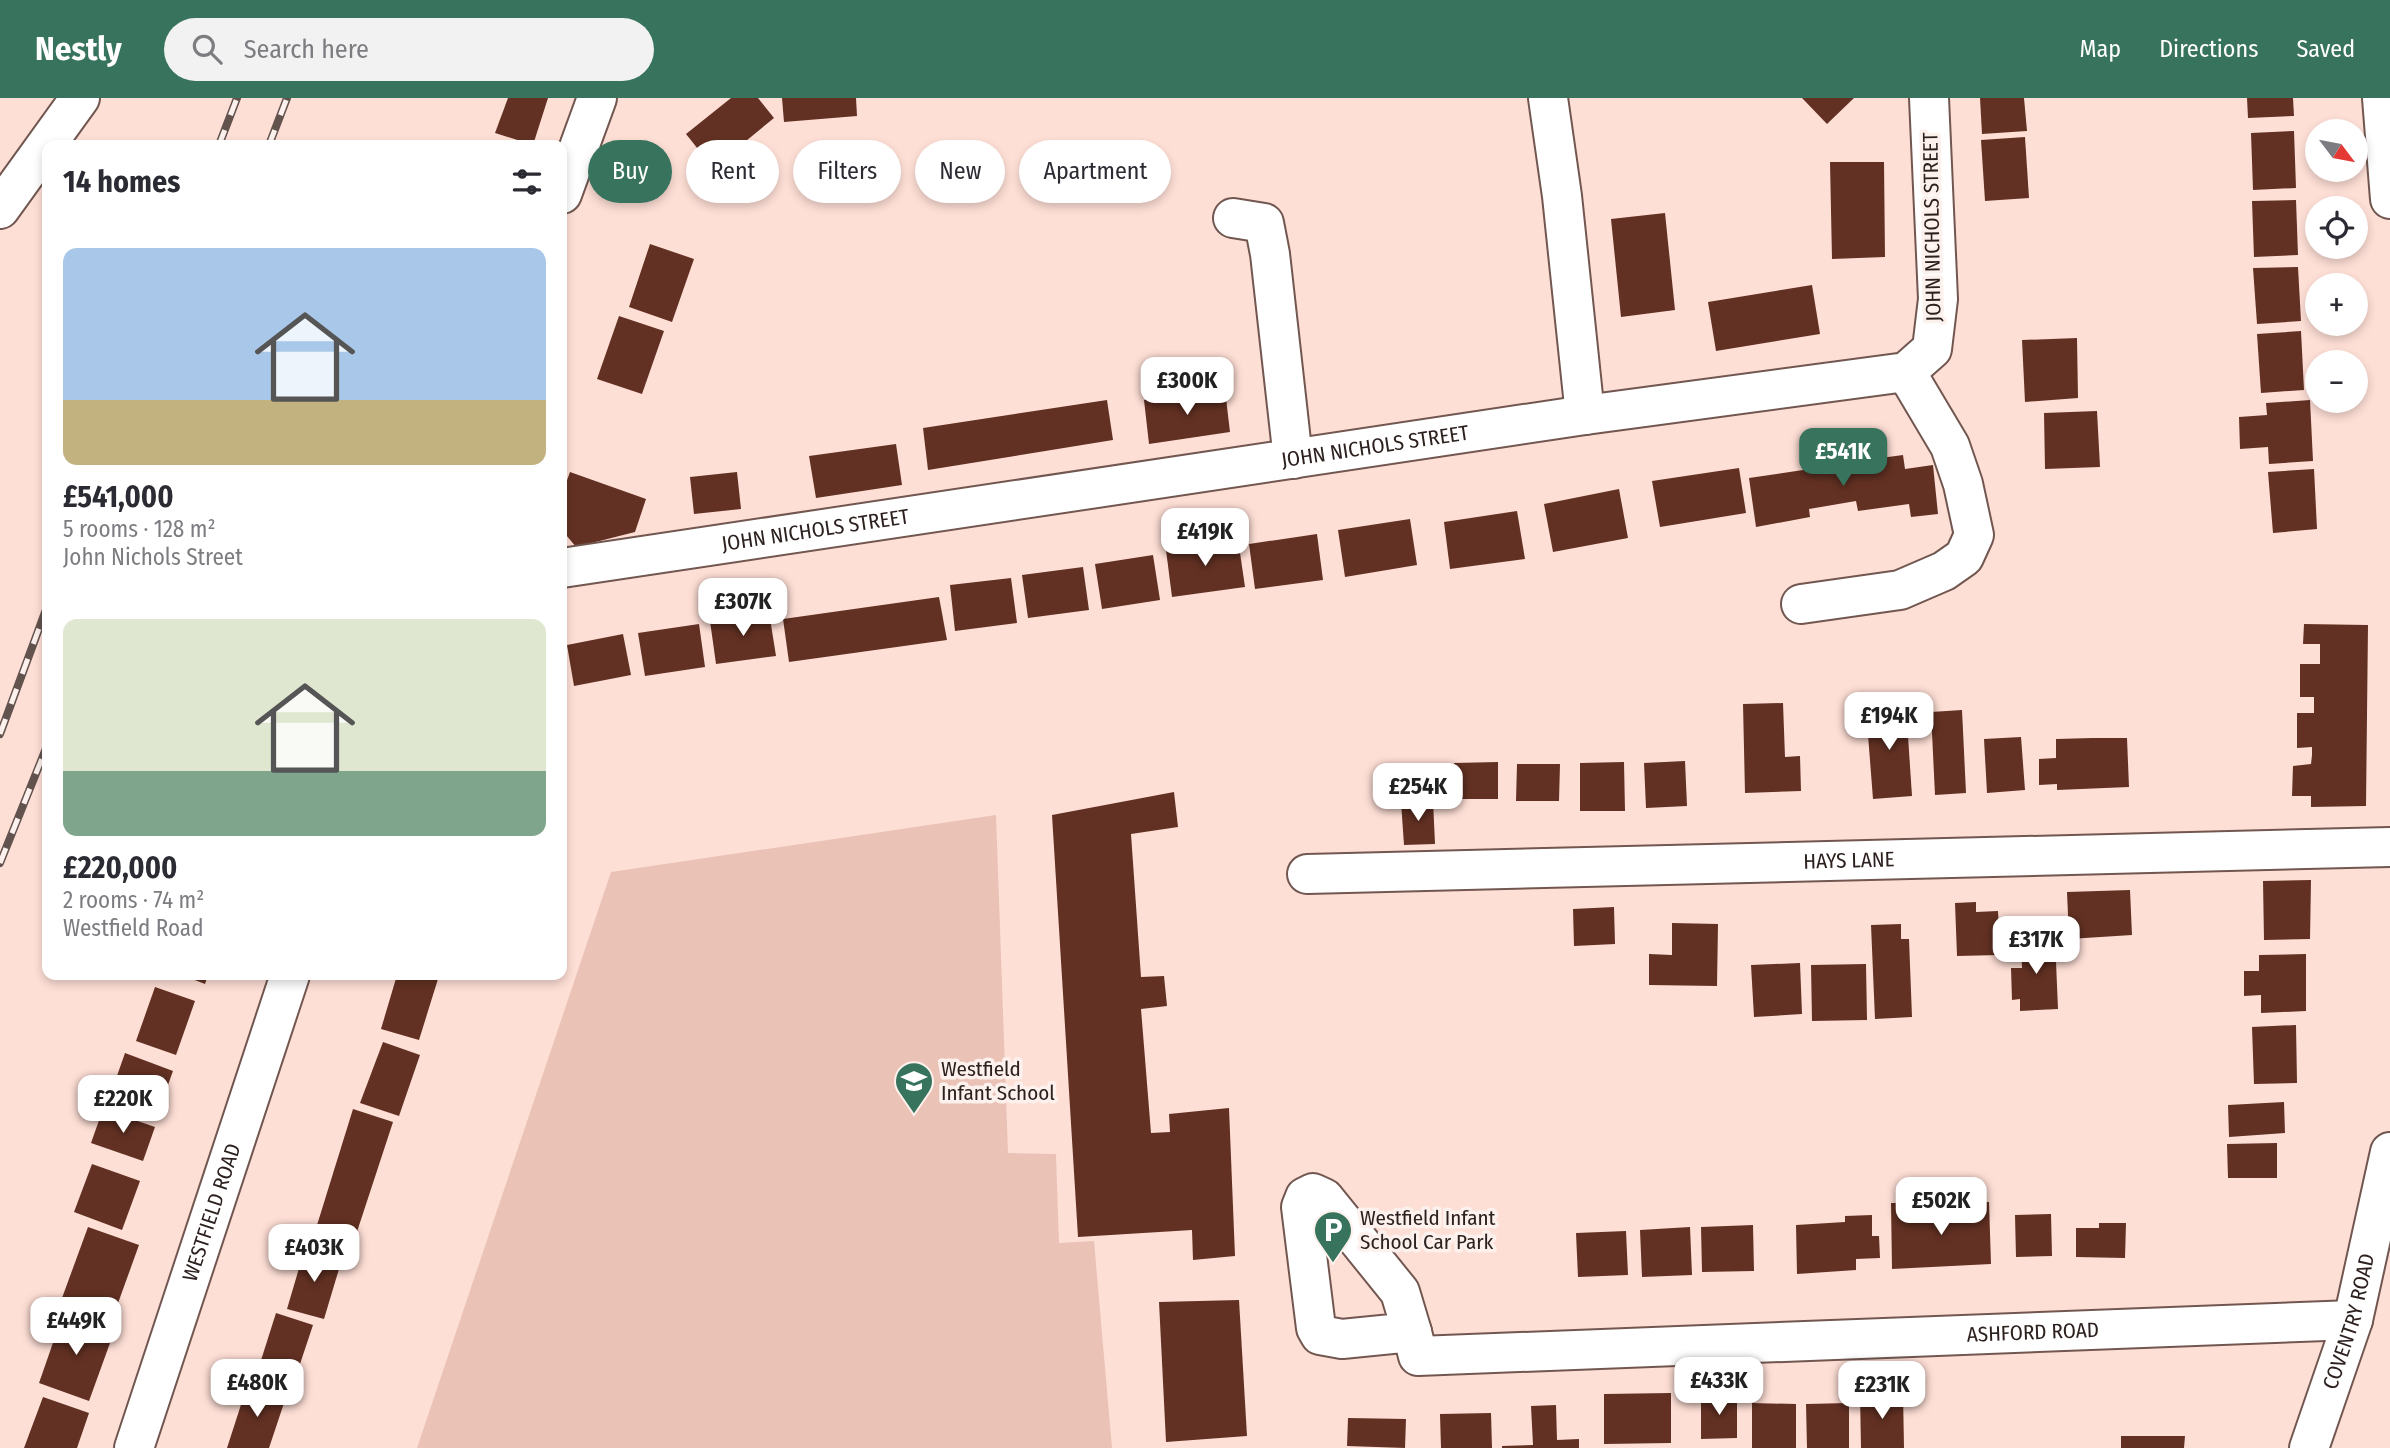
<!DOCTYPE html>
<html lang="en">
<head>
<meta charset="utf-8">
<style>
  body { margin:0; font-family:"Fira Sans Condensed",sans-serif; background:#f2f2f3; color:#2b2b33; height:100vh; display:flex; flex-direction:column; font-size:26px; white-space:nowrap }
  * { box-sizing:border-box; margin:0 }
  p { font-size:23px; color:#7c7c81 }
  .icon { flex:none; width:38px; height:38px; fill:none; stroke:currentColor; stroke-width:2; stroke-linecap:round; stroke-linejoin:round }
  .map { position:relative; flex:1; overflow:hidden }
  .side { position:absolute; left:42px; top:42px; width:525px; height:840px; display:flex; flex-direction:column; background:#fff; border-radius:14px; box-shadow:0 4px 10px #0003 }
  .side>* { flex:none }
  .guide { position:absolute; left:588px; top:42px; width:665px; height:63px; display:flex; gap:14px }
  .needle { width:46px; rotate:122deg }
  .controls { position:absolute; left:2305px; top:21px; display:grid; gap:14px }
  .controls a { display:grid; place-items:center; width:63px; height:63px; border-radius:50%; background:#fff; box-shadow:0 4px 10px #0003; font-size:35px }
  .price { position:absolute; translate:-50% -60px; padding:0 16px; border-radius:14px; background:#fff; color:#222; font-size:23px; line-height:46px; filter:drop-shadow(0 2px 4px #0008) }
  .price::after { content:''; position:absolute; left:50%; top:42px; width:21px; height:16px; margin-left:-10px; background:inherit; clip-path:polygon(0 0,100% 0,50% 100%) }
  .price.selected { background:#37735d; color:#fff }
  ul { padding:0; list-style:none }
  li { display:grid; align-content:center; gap:14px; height:371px; padding:0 21px }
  li span { display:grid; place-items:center; height:217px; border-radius:14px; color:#555 }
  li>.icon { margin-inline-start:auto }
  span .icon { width:126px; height:126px; fill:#fffc; stroke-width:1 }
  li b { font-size:30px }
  h2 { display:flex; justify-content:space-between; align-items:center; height:84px; padding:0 21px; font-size:30px }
  .chip { padding:0 24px; border-radius:32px; background:#fff; box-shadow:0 4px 10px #0003; font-size:24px; line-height:63px }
  .chip.selected { background:#37735d; color:#fff }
  header { display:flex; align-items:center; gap:42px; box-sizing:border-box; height:98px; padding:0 35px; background:#37735d; color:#fff }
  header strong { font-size:33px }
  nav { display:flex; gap:38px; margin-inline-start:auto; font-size:24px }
  .search { width:490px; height:63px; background:#f2f2f3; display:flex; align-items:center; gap:18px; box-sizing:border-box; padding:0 24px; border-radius:38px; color:#7c7c81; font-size:26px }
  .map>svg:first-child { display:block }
  .green { fill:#eac2b6 }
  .building { fill:#633123 }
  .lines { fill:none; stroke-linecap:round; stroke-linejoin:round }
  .minor-casing { stroke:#715750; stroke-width:42 }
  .major-casing { stroke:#715750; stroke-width:42 }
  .minor { stroke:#fff; stroke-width:38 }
  .major { stroke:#fff; stroke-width:38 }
  .rail-casing { stroke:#63534e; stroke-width:8 }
  .rail { stroke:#fdf1ed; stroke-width:5; stroke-dasharray:16; stroke-linecap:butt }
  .labels { text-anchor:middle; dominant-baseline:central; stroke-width:7; stroke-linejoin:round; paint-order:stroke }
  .street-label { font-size:21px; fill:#2c211e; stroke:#fdf1ed }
  .poi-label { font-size:21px; fill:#2c211e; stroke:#fdf1ed; text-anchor:start }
</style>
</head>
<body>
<header>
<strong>Nestly</strong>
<div class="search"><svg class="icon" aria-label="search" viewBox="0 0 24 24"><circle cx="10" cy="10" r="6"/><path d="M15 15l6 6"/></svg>Search here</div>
<nav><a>Map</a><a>Directions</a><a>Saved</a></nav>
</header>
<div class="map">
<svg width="2390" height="1350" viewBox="0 0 2390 1350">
  <rect width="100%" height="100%" fill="#fedfd6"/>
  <path class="green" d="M996 717 1008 1055 1056 1056 1059 1145 1094 1143 1112 1350H417L611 774Z"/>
  <g class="building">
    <path d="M508 0H548L533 47 495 35Z"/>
    <path d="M731 0H758L774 20 713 70 686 36Z"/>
    <path d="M782 0H856L857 18 784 24Z"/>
    <path d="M1802 0H1854L1827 26Z"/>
    <path d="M1980 0H2024L2027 33 1982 36Z"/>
    <path d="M2247 0H2293L2294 18 2248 20Z"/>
    <path d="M2294 33 2296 90 2253 92 2251 35Z"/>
    <path d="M2025 39 2029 100 1985 103 1981 42Z"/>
    <path d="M1830 64H1884L1885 159 1832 161Z"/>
    <path d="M2296 102 2298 157 2254 159 2252 103Z"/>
    <path d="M1665 115 1675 212 1621 219 1611 121Z"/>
    <path d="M650 146 694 161 672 224 629 209Z"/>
    <path d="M2298 169 2301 223 2257 226 2253 170Z"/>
    <path d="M1812 187 1820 236 1716 253 1708 204Z"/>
    <path d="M619 218 664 233 642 296 597 281Z"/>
    <path d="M2301 233 2304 292 2261 295 2257 236Z"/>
    <path d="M2077 240 2078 300 2025 304 2022 242Z"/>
    <path d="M1225 292 1230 334 1149 346 1144 302Z"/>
    <path d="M1107 302 1113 342 928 372 923 330Z"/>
    <path d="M2310 302 2313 363 2269 366 2268 349 2240 351 2239 319 2267 317 2266 305Z"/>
    <path d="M2097 313 2100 369 2045 371 2044 315Z"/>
    <path d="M896 346 902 387 816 400 809 358Z"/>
    <path d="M1849 355 1851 364 1903 357 1905 371 1933 367 1938 416 1911 419 1909 406 1858 413 1856 403 1809 411 1810 419 1756 429 1749 380 1803 372 1801 363Z"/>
    <path d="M1739 370 1746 415 1660 429 1652 383Z"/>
    <path d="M2314 371 2317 431 2273 435 2268 374Z"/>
    <path d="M570 374 646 401 635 434 576 449 562 432V396Z"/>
    <path d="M737 374 741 411 694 416 690 379Z"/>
    <path d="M1619 391 1628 440 1553 454 1544 406Z"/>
    <path d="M1517 413 1525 461 1450 471 1444 424Z"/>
    <path d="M1410 421 1417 467 1345 479 1338 432Z"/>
    <path d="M1317 436 1323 482 1255 491 1249 446Z"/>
    <path d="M1238 441 1245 489 1172 499 1166 452Z"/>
    <path d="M1153 457 1160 502 1102 511 1095 466Z"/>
    <path d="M1083 469 1089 512 1028 520 1022 477Z"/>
    <path d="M1011 480 1017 525 955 533 950 487Z"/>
    <path d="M939 499 947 542 789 564 783 521Z"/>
    <path d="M769 514 776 558 716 566 710 523Z"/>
    <path d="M699 526 705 569 645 578 638 535Z"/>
    <path d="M2304 526 2368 527 2366 708 2311 709V698H2292L2293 668 2311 666 2312 657V649L2297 650V615H2314V599H2300V566H2320V546H2303Z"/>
    <path d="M623 536 631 577 574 588 567 547Z"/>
    <path d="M1783 605 1785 659 1800 658 1801 693 1745 695 1743 606Z"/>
    <path d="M1906 608 1912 698 1873 701 1866 611Z"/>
    <path d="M1962 612 1966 695 1935 697 1931 614Z"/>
    <path d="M2021 639 2025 692 1987 695 1984 641Z"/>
    <path d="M2092 640H2127L2129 689 2057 692V686L2039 687V661L2056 660V641Z"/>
    <path d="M1685 663 1687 708 1646 710 1644 665Z"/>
    <path d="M1498 664V701H1454V665Z"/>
    <path d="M1624 664 1625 713H1580V665Z"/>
    <path d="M1517 666H1560L1559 703H1516Z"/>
    <path d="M1174 694 1178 729 1131 736 1141 879 1164 878 1167 908 1141 911 1151 1035 1170 1034 1169 1016 1229 1010 1235 1158 1193 1162 1192 1132 1078 1139 1052 717Z"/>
    <path d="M1433 702 1435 746 1404 747 1401 704Z"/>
    <path d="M2311 782 2310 841 2264 842 2263 783Z"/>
    <path d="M2130 792 2132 837 2069 841 2067 794Z"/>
    <path d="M1976 804V814L1998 813 2000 857 1957 858 1955 805Z"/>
    <path d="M1614 809 1615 846 1574 848 1573 811Z"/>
    <path d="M1672 825 1718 826 1717 888 1649 887V856L1672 857Z"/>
    <path d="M1901 826V841H1909L1912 919 1875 921 1871 827Z"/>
    <path d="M2055 840 2058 911 2020 913V901L2012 902 2011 870H2022L2021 841Z"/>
    <path d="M2306 856V913L2261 915V897L2244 898V873H2259V857Z"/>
    <path d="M1800 865 1802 916 1754 919 1751 867Z"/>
    <path d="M1866 866 1867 922 1812 923 1811 867Z"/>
    <path d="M182 877H208L205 886Z"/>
    <path d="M397 877H425L438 881 419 942 381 931Z"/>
    <path d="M155 889 195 903 176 957 136 943Z"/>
    <path d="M2296 927 2297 985 2254 986 2252 929Z"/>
    <path d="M383 944 420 957 399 1018 360 1005Z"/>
    <path d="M125 955 173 973 160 1009 112 992Z"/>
    <path d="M2284 1004 2285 1035 2229 1039 2228 1007Z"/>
    <path d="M103 1011 155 1029 143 1063 91 1045Z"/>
    <path d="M353 1011 393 1024 351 1152 313 1140Z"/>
    <path d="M2277 1045V1080H2228L2227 1046Z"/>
    <path d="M92 1066 140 1083 122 1132 74 1114Z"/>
    <path d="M1989 1104 1991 1166 1892 1171 1891 1105H1919V1123H1954V1106Z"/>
    <path d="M2051 1116 2052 1158 2016 1159 2015 1117Z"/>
    <path d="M1872 1117V1138H1879L1880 1160 1856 1161V1172L1797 1176 1796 1127 1845 1124V1118Z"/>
    <path d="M2099 1125H2126L2125 1160 2076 1159V1130H2099Z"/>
    <path d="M1753 1127 1754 1173 1702 1174 1701 1129Z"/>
    <path d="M88 1129 139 1147 113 1219 62 1200Z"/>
    <path d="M1690 1129 1692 1177 1642 1179 1640 1132Z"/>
    <path d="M1626 1133 1628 1177 1578 1179 1576 1135Z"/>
    <path d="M305 1150 342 1161 324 1221 287 1211Z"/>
    <path d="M1239 1202 1247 1338 1166 1344 1159 1204Z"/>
    <path d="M276 1215 313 1227 292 1290 256 1278Z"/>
    <path d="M63 1216 114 1234 89 1303 39 1285Z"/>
    <path d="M248 1285 286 1299 269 1350H227Z"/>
    <path d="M1671 1295V1345L1604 1346V1296Z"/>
    <path d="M1903 1295 1904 1350H1861L1860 1296Z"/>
    <path d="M1701 1297H1737V1340L1701 1341Z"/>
    <path d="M43 1299 89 1315 77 1350H24Z"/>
    <path d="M1752 1305 1796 1306V1350H1752Z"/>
    <path d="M1849 1305V1350H1807L1806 1306Z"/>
    <path d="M1556 1307 1557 1342 1579 1341V1350H1502V1348L1533 1347 1531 1308Z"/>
    <path d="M1491 1315 1492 1350H1441L1440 1316Z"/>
    <path d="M1348 1320 1406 1321 1405 1350 1347 1348Z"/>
    <path d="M2121 1338H2185L2184 1350H2121Z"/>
  </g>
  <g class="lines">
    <defs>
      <g id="minor">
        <path d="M1548 0 1562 98 1585 317"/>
        <path d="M562 96 597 0"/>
        <path d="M0 111 80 0"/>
        <path d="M1233 120 1264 125 1270 156 1293 361"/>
        <path id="s1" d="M562 470 1585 317 1906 274 1932 251 1938 201 1929 0"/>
        <path d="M1801 506 1900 492 1944 473 1964 459 1974 437 1963 386 1950 348 1906 274"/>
        <path id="s2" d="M1307 776 2390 749"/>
        <path d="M1313 1095 1324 1100 1400 1194 1412 1234 1342 1241 1320 1237 1316 1230 1301 1109 1305 1099Z"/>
        <path id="s3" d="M1412 1234 1418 1258 2353 1222"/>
        <path id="s4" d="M134 1350 290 877"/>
      </g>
      <g id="major">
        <path d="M2382 0 2390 101"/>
        <path id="s5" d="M2309 1350 2353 1222 2390 1054"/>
      </g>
    </defs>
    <use href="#minor" class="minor-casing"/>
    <use href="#major" class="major-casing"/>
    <use href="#minor" class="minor"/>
    <use href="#major" class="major"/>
    <defs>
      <g id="rail">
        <path d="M219 47 237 0"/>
        <path d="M269 47 287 0"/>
        <path d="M0 636 47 509"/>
        <path d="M0 765 47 648"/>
      </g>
    </defs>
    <use href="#rail" class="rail-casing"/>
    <use href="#rail" class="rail"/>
  </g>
  <defs>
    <symbol id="school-pin" viewBox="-11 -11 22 30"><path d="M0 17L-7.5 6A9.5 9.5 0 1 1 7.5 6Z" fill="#37735d" stroke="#fdf1ed"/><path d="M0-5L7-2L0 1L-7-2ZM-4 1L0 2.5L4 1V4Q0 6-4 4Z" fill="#fff"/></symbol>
    <symbol id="parking-pin" viewBox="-11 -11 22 30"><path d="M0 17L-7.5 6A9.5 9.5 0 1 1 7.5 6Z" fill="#37735d" stroke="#fdf1ed"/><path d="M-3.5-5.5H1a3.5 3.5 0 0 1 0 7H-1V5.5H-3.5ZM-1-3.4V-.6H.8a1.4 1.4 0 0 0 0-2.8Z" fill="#fff"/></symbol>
  </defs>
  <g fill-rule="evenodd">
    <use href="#school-pin" x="892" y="961" width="44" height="60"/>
    <use href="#parking-pin" x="1311" y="1110" width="44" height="60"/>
  </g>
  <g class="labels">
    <g class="street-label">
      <text transform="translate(1932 129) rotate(-91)">JOHN NICHOLS STREET</text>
      <text stroke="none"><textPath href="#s1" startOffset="822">JOHN NICHOLS STREET</textPath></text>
      <text stroke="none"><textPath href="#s1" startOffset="256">JOHN NICHOLS STREET</textPath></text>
      <text stroke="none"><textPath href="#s2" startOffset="542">HAYS LANE</textPath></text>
      <text stroke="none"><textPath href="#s4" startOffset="248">WESTFIELD ROAD</textPath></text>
      <text stroke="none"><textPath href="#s5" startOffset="133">COVENTRY ROAD</textPath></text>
      <text stroke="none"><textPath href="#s3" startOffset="640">ASHFORD ROAD</textPath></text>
    </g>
    <g class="poi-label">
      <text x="941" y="971">Westfield<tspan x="941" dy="24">Infant School</tspan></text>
      <text x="1360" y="1120">Westfield Infant<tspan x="1360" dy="24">School Car Park</tspan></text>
    </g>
  </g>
</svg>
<div class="controls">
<a><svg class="needle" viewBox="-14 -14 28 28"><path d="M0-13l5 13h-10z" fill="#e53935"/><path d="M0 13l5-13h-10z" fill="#7c7c81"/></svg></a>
<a><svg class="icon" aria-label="locate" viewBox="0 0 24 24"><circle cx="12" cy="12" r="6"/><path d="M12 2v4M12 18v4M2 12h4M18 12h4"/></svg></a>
<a>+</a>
<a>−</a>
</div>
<b class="price" style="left:1187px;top:319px">£300K</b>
<b class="price selected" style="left:1843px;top:390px">£541K</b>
<b class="price" style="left:1205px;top:470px">£419K</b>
<b class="price" style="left:743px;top:540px">£307K</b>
<b class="price" style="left:1889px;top:654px">£194K</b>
<b class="price" style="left:1418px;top:725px">£254K</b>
<b class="price" style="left:2036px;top:878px">£317K</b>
<b class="price" style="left:123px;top:1037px">£220K</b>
<b class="price" style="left:1941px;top:1139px">£502K</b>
<b class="price" style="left:314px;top:1186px">£403K</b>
<b class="price" style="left:76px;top:1259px">£449K</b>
<b class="price" style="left:1719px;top:1319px">£433K</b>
<b class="price" style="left:257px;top:1321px">£480K</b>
<b class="price" style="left:1882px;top:1323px">£231K</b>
<div class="guide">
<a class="chip selected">Buy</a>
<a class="chip">Rent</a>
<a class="chip">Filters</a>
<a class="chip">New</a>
<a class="chip">Apartment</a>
</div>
<section class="side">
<h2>14 homes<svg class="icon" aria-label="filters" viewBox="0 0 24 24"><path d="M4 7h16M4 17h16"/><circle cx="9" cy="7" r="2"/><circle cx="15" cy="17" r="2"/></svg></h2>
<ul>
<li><span style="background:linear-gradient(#a9c7e8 70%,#c2b280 0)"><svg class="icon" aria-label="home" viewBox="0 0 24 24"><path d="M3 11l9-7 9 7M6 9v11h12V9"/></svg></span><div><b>£541,000</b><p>5 rooms · 128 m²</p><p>John Nichols Street</p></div></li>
<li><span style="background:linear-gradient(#dfe7d0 70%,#7fa58c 0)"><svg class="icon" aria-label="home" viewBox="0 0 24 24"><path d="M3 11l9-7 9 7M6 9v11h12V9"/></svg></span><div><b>£220,000</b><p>2 rooms · 74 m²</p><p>Westfield Road</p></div></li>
</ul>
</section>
</div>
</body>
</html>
